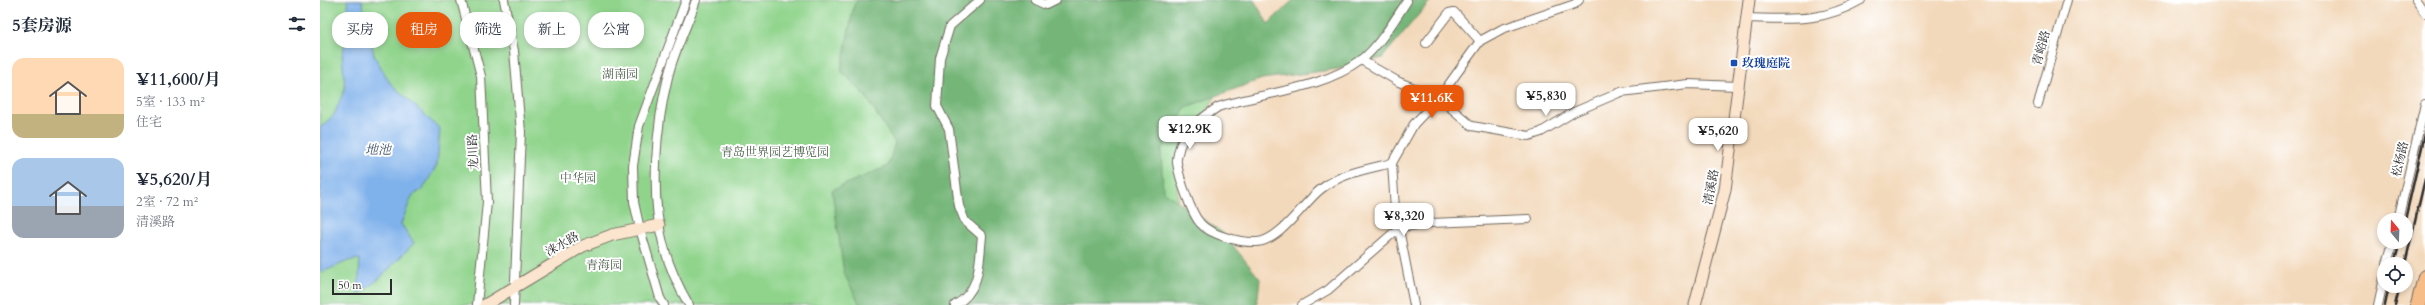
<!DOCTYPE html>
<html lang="zh">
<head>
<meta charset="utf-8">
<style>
  body { margin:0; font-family:Cardo,"Noto Serif SC",serif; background:#f6f6f7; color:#1f2937; height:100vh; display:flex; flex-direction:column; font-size:15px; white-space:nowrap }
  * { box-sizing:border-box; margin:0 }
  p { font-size:13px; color:#747a83 }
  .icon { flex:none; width:22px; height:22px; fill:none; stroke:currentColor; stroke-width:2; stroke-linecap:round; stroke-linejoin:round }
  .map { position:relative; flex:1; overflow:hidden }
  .drawer { display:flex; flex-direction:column; background:#fff; width:320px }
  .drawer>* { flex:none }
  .hud { position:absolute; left:12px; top:12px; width:380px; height:36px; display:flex; gap:8px }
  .needle { width:26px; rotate:341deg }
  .controls { position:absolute; left:2057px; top:213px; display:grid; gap:8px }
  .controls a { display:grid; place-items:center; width:36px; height:36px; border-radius:50%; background:#fff; box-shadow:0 2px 6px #0003; font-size:20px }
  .scale { position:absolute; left:12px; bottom:10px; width:60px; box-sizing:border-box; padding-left:4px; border:2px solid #2b2b2b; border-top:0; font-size:11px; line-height:14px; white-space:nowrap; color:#2b2b2b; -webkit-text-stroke:3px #fff; paint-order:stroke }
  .price { position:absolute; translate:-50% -34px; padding:0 9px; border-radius:8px; background:#fff; color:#222; font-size:13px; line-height:26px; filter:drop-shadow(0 1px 2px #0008) }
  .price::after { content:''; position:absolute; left:50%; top:24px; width:12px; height:9px; margin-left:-6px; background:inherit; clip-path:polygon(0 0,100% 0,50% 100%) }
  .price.current { background:#ea580c; color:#fff }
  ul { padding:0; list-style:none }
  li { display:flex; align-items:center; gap:12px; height:100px; padding:0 12px }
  li span { display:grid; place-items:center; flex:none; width:112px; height:80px; border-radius:12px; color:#555 }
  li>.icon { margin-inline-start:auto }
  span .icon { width:48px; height:48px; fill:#fffc; stroke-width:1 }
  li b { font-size:17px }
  h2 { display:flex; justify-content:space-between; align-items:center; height:48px; padding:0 12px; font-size:17px }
  .tag { padding:0 14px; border-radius:16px; background:#fff; box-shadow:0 2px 6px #0003; font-size:14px; line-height:36px }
  .tag.current { background:#ea580c; color:#fff }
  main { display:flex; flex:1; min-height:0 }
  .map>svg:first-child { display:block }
  .green { fill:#90d48c; stroke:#5e805c }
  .forest { fill:#74b678; stroke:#507052 }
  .water { fill:#7fb1eb; stroke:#556e8b }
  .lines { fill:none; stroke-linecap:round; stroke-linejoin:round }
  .street-casing { stroke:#71685d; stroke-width:10 }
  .secondary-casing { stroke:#71685d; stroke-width:13 }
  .highway-casing { stroke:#71685d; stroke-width:16 }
  .street { stroke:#fff; stroke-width:8 }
  .secondary { stroke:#fce5cf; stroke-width:11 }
  .highway { stroke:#f7bd88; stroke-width:14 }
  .rail { stroke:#2b2b2b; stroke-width:2.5 }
  .transit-dot { fill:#1a4fb4; stroke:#fff; stroke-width:1.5 }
  .labels { text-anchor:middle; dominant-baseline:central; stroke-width:4; stroke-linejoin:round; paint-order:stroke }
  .street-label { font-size:12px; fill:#2b2b2b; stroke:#fff }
  .transit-label { font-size:12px; font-weight:bold; fill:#164399; stroke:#fff; text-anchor:start }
  .park-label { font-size:12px; fill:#495e48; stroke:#fff }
  .water-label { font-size:13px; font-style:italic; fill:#485a6e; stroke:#fff }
</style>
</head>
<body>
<main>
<section class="drawer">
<h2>5套房源<svg class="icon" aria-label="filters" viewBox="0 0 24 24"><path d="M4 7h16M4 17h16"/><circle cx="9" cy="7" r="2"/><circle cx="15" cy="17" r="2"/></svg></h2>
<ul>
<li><span style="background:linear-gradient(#ffd9b3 70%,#c2b280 0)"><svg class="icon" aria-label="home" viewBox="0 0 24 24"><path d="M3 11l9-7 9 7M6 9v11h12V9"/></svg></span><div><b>¥11,600/月</b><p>5室 · 133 m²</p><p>住宅</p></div></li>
<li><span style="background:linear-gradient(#a9c7e8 60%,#9aa5b1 0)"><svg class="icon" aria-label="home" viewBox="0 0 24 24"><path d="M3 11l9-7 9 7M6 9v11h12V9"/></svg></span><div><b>¥5,620/月</b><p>2室 · 72 m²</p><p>清溪路</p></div></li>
</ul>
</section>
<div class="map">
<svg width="2105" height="305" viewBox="0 0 2105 305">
  <rect width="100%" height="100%" fill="#fff"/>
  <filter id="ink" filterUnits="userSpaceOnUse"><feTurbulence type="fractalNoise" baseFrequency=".025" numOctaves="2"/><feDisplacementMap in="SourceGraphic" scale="8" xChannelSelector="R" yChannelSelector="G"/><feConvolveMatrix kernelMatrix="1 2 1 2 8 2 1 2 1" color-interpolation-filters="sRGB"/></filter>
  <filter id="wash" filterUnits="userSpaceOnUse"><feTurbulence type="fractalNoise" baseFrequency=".012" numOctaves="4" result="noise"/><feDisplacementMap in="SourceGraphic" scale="16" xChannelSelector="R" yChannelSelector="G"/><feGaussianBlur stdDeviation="0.9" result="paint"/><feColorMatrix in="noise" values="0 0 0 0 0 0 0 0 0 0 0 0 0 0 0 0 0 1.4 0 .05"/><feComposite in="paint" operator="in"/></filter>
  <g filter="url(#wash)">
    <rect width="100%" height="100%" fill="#f3d9bb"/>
    <path class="green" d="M0 0H894L910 73 857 158 858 305H0Z"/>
    <path class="forest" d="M538 0H934L948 24 973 0H1111L1062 58 1018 69 942 79 866 107 841 151 843 191 903 233 940 279 937 305H540L524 273 512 190 568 166 575 143 545 95 521 71 534 5Z"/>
    <path class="water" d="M27 0H42L54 55 70 83 120 129 117 165 103 189 92 196 81 224 94 243 59 279 38 295 40 259 28 261 0 273V128L14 115 25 88 22 55 30 24Z"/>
  </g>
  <g filter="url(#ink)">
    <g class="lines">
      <defs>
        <g id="street">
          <path d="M141 0 161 76 167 202 157 305"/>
          <path d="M184 0 194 51 201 132 194 305"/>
          <path d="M715 0 726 5 736 0"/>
          <path d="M2096 0 2105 13"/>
          <path d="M1427 18C1471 19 1501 23 1541 0"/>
          <path d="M1106 43 1129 13 1134 12 1160 41"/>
          <path d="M1041 60 1079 82 1119 98 1152 126 1209 136 1221 132 1254 112 1301 92 1368 84 1418 86"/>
          <path d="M1718 104 1747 0"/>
          <path d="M1072 163C1048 169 1021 173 1001 189 984 202 960 241 937 242 921 243 890 235 880 223 871 213 859 177 857 163 856 159 859 150 860 146 867 128 883 117 898 107 944 92 1000 90 1040 61 1057 49 1076 18 1087 1"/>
          <path d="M2078 220 2105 104"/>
          <path d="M2067 264 2073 242"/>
          <path d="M344 305 340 298 320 229 314 202 313 166 319 126 366 0"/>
          <path d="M369 305C358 286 348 264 343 243 330 195 336 125 348 77 354 51 368 25 376 0"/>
          <path d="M635 305C661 291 659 263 662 236L645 221 639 206 629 129 617 106 620 58 630 26 660 0"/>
          <path d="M982 305 1008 290 1080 227 1111 223 1208 219"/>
          <path d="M1094 305 1075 209 1072 163 1094 124 1119 98 1160 41 1182 29 1255 4 1259 0"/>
          <path d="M2058 305 2064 278"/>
        </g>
        <g id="secondary">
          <path d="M165 305 263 246 292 235 339 225"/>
          <path d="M1375 305 1405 190 1429 0"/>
        </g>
        <path id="highway" d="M2098 305 2105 277"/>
      </defs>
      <use href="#street" class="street-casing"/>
      <use href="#secondary" class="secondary-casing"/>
      <use href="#highway" class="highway-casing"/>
      <use href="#street" class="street"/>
      <use href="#secondary" class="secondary"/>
      <use href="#highway" class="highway"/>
      <g class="rail">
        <path d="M2085 220 2105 134"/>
        <path d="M2074 264 2080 242"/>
        <path d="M2085 264 2105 179"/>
        <path d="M2065 305 2069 286"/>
        <path d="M2075 305 2080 286"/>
      </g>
    </g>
  </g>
  <rect class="transit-dot" x="1410" y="59" width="8" height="8" rx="2"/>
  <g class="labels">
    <g class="street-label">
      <text transform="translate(1721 48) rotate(-74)">青峪路</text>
      <text transform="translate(153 152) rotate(-93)">龙川路</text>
      <text transform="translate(2080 159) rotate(-77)">松杨路</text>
      <text transform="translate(1391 187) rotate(-79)">清溪路</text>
      <text transform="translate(242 244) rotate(-29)">涞水路</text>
    </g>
    <g class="transit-label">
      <text x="1422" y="63">玫瑰庭院</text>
    </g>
    <g class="park-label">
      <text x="300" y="74">湖南园</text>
      <text x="455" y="152">青岛世界园艺博览园</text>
      <text x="258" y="178">中华园</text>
      <text x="284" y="265">青海园</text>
    </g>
    <g class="water-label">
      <text x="58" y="150">地池</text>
    </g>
  </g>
</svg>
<div class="controls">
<a><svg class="needle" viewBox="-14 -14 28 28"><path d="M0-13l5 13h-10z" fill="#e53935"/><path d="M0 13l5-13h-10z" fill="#747a83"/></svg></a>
<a><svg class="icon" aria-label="locate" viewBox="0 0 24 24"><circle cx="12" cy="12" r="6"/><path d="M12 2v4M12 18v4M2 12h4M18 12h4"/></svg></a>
</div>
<div class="scale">50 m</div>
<b class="price" style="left:1226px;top:117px">¥5,830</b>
<b class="price current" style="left:1112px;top:119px">¥11.6K</b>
<b class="price" style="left:870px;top:150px">¥12.9K</b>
<b class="price" style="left:1398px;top:152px">¥5,620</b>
<b class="price" style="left:1084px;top:237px">¥8,320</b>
<div class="hud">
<a class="tag">买房</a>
<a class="tag current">租房</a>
<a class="tag">筛选</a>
<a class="tag">新上</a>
<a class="tag">公寓</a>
</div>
</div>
</main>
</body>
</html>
